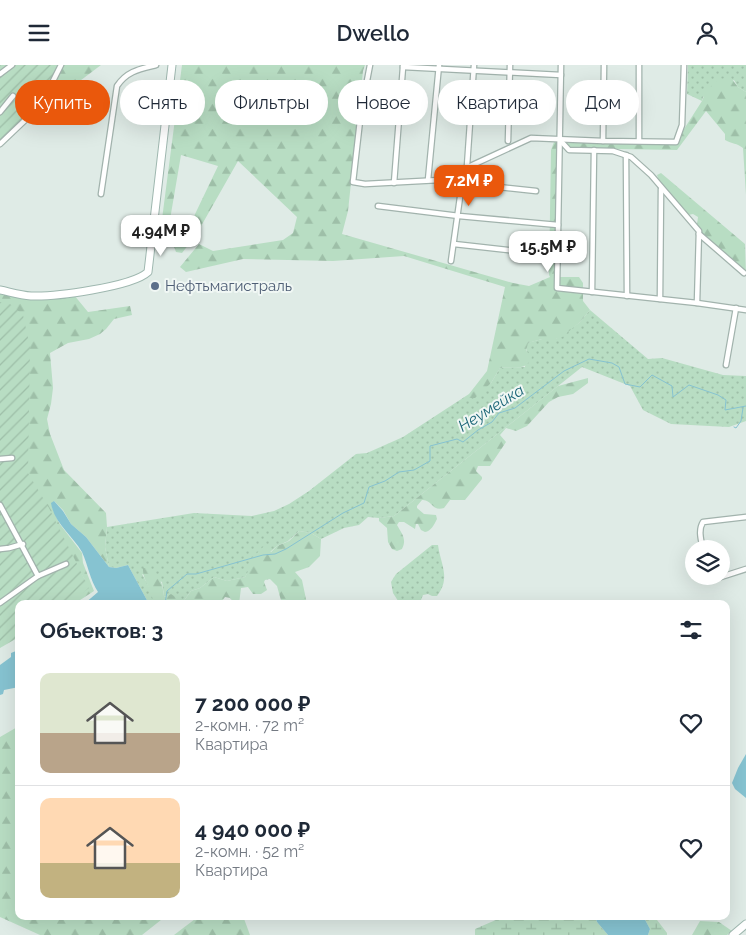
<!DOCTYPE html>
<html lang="ru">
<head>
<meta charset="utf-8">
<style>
  body { margin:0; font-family:Raleway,sans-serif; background:#f2f2f3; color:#1f2937; height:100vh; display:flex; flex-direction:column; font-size:19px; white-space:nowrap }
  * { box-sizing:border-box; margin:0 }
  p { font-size:16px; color:#747a83 }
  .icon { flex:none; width:28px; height:28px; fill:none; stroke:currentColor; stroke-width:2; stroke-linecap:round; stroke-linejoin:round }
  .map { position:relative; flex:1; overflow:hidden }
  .drawer { position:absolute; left:15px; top:535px; width:715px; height:320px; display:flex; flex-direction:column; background:#fff; border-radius:10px; box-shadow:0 5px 20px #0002 }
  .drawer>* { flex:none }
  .guide { position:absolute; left:15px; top:15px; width:716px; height:45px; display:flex; gap:10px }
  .fabs { position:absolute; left:685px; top:475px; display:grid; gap:10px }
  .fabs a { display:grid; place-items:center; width:45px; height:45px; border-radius:50%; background:#fff; box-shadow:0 5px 20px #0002; font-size:25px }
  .price { position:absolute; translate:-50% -42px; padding:0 11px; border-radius:10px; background:#fff; color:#222; font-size:16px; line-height:32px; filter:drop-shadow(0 1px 2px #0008) }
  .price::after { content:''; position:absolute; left:50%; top:30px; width:15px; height:11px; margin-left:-8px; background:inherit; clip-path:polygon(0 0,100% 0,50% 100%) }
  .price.selected { background:#ea580c; color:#fff }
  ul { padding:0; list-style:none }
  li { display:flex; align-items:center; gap:15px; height:125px; padding:0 25px }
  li+li { border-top:1px solid #e0e1e3 }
  li span { display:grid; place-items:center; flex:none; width:140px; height:100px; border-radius:10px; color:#555 }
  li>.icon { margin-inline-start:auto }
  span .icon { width:60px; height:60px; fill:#fffc; stroke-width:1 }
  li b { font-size:21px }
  h2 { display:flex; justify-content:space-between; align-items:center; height:60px; padding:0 25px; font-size:21px }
  .chip { padding:0 18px; border-radius:22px; background:#fff; box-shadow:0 5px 20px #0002; font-size:18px; line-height:45px }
  .chip.selected { background:#ea580c; color:#fff }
  header { display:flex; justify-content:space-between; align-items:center; height:65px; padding:0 25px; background:#fff; font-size:22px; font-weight:600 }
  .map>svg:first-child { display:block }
  .grass { fill:url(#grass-dots) }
  .forest { fill:url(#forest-firs) }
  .wetland { fill:url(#wetland-marsh) }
  .garden { fill:url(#garden-furrows) }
  .water { fill:#86c3d1 }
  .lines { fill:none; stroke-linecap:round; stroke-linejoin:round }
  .stream { stroke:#86c3d1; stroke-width:1 }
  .street-casing { stroke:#a2b3ad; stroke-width:7 }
  .secondary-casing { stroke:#9eb7af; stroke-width:9 }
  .street { stroke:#fff; stroke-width:4.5 }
  .secondary { stroke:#fff; stroke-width:7 }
  .service-dot { fill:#5c6f8a; stroke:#f0f7f4; stroke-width:2 }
  .labels { text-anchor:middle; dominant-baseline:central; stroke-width:4; stroke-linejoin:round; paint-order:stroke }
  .service-label { font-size:15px; fill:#4e5e75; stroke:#f0f7f4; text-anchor:start }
  .water-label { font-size:16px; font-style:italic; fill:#1a6577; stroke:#f0f7f4 }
</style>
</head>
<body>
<header><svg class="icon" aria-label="menu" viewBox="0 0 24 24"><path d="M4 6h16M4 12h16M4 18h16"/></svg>Dwello<svg class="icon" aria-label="person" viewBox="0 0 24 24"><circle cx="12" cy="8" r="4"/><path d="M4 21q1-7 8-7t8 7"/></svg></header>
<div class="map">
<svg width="746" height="870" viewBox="0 0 746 870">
  <defs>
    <pattern id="grass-dots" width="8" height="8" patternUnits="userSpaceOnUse" patternTransform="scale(1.25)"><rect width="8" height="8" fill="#b8ddc3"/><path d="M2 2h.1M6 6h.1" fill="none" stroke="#9ebfa8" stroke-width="1.8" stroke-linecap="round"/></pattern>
    <pattern id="forest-firs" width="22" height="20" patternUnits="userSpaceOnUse" patternTransform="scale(1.25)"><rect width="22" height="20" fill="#b8ddc3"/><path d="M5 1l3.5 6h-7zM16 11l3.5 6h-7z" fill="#9ebfa8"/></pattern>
    <pattern id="wetland-marsh" width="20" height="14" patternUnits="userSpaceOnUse" patternTransform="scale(1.25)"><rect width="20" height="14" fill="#b8ddc3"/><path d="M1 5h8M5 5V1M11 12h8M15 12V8" fill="none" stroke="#9ebfa8"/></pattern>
    <pattern id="garden-furrows" width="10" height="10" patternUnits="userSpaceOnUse" patternTransform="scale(1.25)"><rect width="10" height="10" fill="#b8ddc3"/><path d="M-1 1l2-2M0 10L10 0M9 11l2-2" fill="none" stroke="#9ebfa8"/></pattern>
  </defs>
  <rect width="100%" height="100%" fill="#dfebe6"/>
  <g class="grass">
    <path d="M688 0H746V27L738 22 734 15 703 32 702 36 687 29Z"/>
    <path d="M590 245 648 294 662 293 723 310 746 311V356L729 362 671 359 643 345 630 321 582 302 394 451 379 453 368 452 359 460 344 463 321 474 311 468 299 466 288 476 277 481 270 487 264 482 245 512 227 516 214 512 200 523 191 526 183 537 164 531 162 517 142 509 153 529V539H149L128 500 116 503 109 502 105 482 107 462 194 448 252 451 274 446 289 439 309 426 356 389 367 388 403 372 469 329V333L491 318 500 303 525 302 527 278 542 274H556L579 258Z"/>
    <path d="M432 480H438C441 501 451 513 437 531H432L428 529 423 530 421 535 424 539H400L393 528 391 517 396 509Z"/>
  </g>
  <g class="forest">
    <path d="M60 0H101L56 34 50 26Z"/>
    <path d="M182 0H365L363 6 348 146 342 169 513 218 529 221 550 212 549 210 551 85 554 77 677 75 702 36 706 26 719 14 731 13 738 22 746 27V130L743 83C737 78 732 79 725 75V69L706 46 677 85 557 83 556 212H579L583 218V236L590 245 579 258 562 272 556 274H542L528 278 526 286 532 291C528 306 514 302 500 303L491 318 475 333H469V329L487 306 505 222 404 191 333 196 243 194 186 207 180 202 199 179 213 186 283 175 293 168 297 152 238 96 196 170 182 188 176 187 173 179 178 168H186L218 101 181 90 165 184 158 185Z"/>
    <path d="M661 108 745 179 746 211 702 172 697 160 698 152 693 149 688 150 659 116 657 110Z"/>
    <path d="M0 227 43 235 74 230 88 247 130 241 132 250 114 254 106 264 100 269 89 274 68 278 50 288 53 323 51 339 47 354 50 369 64 405 106 448 107 462 105 482 109 502 86 472 71 459 63 445 54 436 52 442 59 458 82 488 83 498 94 526 74 539H58L84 522 85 515 22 405 0 243Z"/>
    <path d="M588 313V318L573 329 558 332 549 337 527 361 516 366 506 363 500 370 506 377 490 401H478L476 406 482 412V414L465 435H450L444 443C432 447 432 434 422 435L417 441V443L424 449 436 450 437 454C434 460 431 466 425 467L421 465 418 459H416L415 464 404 457H399L397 460C402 469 407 474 402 484L397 486 392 484 388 477 387 463 379 456V453L394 451 558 321Z"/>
    <path d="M299 466 311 468 321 474 320 491 309 502 295 507 302 515 307 539H282L277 521 270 514 265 515 264 517 267 525 261 529H253L248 522 241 523 239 539H235L230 533 225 532 220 539H153C153 523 142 516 143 503H148C161 513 162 516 164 531L166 532 171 529 183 537 191 526 200 523 214 512 227 516 245 512 252 499V493L264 481 271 487 277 481 289 476Z"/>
    <path d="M19 661V851H166L142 870H40L0 852V672Z"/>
    <path d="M199 851H243L250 870H174Z"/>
    <path d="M700 856 719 857 732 866 727 870H692Z"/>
  </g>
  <g class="wetland">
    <path d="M505 851H595L597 857 608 870H475V864Z"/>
    <path d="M643 851H654L667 868V870H648L650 864Z"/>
  </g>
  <g class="garden">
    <path d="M0 0H60L50 26 0 79Z"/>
    <path d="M0 237 10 239 23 250 30 282 28 408 49 443 89 523 68 539H19V572L0 583Z"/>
  </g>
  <g class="water">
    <path d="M54 436 63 446 71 459 86 472 109 502 116 503 128 500 149 539H84L98 527C90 515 88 500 82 487 72 470 54 458 51 438Z"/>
    <path d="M16 586H19V622L4 625 3 629 0 630V600L11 592V588Z"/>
    <path d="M746 689V733L735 724 732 718 738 703Z"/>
    <path d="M595 851H643L650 864 648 870H608L597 857Z"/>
  </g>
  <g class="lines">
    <g class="stream">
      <path d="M734 362 736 363 741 356 743 343"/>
      <path d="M165 539 167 526 187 509H196L263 490 275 489 286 484 343 448 364 438 369 422 385 416 399 407 414 405 430 396V381L457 374 463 377 478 365 492 357 499 348 515 343 564 306 589 294 612 298 619 302 625 319 640 322 652 310 672 321 673 332 689 320 718 330 726 335 725 345 746 341"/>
    </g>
    <defs>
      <g id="street">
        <path d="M370 0 361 47 353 117 365 119 440 115 531 73 603 76 676 77 682 60 684 0"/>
        <path d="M403 0V2L561 10"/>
        <path d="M561 0 557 223 697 238 746 245"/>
        <path d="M639 0V75"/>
        <path d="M0 9 12 0"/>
        <path d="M0 47 13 31"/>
        <path d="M559 74 569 85 613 86 631 92 651 110 699 166 697 238"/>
        <path d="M508 76 510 0"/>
        <path d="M603 76 604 0"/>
        <path d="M0 79 41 40 61 0"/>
        <path d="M626 90 627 231"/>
        <path d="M467 101 474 0"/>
        <path d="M428 115 439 0"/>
        <path d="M441 115 462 118 451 196"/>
        <path d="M394 118 403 2"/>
        <path d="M462 118 536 126"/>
        <path d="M101 129 117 21C127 6 140 4 156 0"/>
        <path d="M378 141 459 151 558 160"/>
        <path d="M699 169 744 208"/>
        <path d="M454 179 534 188"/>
        <path d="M592 227 594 85"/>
        <path d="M660 234 661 124"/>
        <path d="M726 300 736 243"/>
        <path d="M0 394 12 393"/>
        <path d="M0 440 38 511 0 538"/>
        <path d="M0 484 9 483 23 479"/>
        <path d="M703 484C701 475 698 465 703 457L746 452"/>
        <path d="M38 511 66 499"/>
        <path d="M717 511 721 512 746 504"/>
      </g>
      <g id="secondary">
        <path d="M0 225C10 227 20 230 31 231 53 232 132 222 148 207L172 0"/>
        <path d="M733 870 746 859"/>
      </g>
    </defs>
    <use href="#street" class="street-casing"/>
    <use href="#secondary" class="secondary-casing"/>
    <use href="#street" class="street"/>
    <use href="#secondary" class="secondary"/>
  </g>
  <circle class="service-dot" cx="155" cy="221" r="5"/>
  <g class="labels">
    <g class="service-label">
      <text x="165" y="221">Нефтьмагистраль</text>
    </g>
    <g class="water-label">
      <text transform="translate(491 343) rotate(-32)">Неумейка</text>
    </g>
  </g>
</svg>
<div class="fabs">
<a><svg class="icon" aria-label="layers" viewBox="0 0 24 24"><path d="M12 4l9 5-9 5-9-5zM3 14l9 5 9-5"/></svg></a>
</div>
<b class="price selected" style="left:469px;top:142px">7.2M ₽</b>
<b class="price" style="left:161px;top:192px">4.94M ₽</b>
<b class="price" style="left:548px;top:208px">15.5M ₽</b>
<div class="guide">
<a class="chip selected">Купить</a>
<a class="chip">Снять</a>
<a class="chip">Фильтры</a>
<a class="chip">Новое</a>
<a class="chip">Квартира</a>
<a class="chip">Дом</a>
</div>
<section class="drawer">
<h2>Объектов: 3<svg class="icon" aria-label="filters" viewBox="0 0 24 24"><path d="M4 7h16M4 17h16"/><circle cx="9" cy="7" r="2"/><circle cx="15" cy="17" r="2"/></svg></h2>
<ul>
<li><span style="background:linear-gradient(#dfe7d0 60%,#b9a48a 0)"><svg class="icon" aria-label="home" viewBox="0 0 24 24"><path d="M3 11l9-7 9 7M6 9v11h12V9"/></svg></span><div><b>7 200 000 ₽</b><p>2-комн. · 72 m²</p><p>Квартира</p></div><svg class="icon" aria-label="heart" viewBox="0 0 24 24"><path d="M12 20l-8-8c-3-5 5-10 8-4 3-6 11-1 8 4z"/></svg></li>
<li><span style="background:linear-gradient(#ffd9b3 65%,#c2b280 0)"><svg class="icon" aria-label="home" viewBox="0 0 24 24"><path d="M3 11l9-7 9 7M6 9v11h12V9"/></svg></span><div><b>4 940 000 ₽</b><p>2-комн. · 52 m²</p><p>Квартира</p></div><svg class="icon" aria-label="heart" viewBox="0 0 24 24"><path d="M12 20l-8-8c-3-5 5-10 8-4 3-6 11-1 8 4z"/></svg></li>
</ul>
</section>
</div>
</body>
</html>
